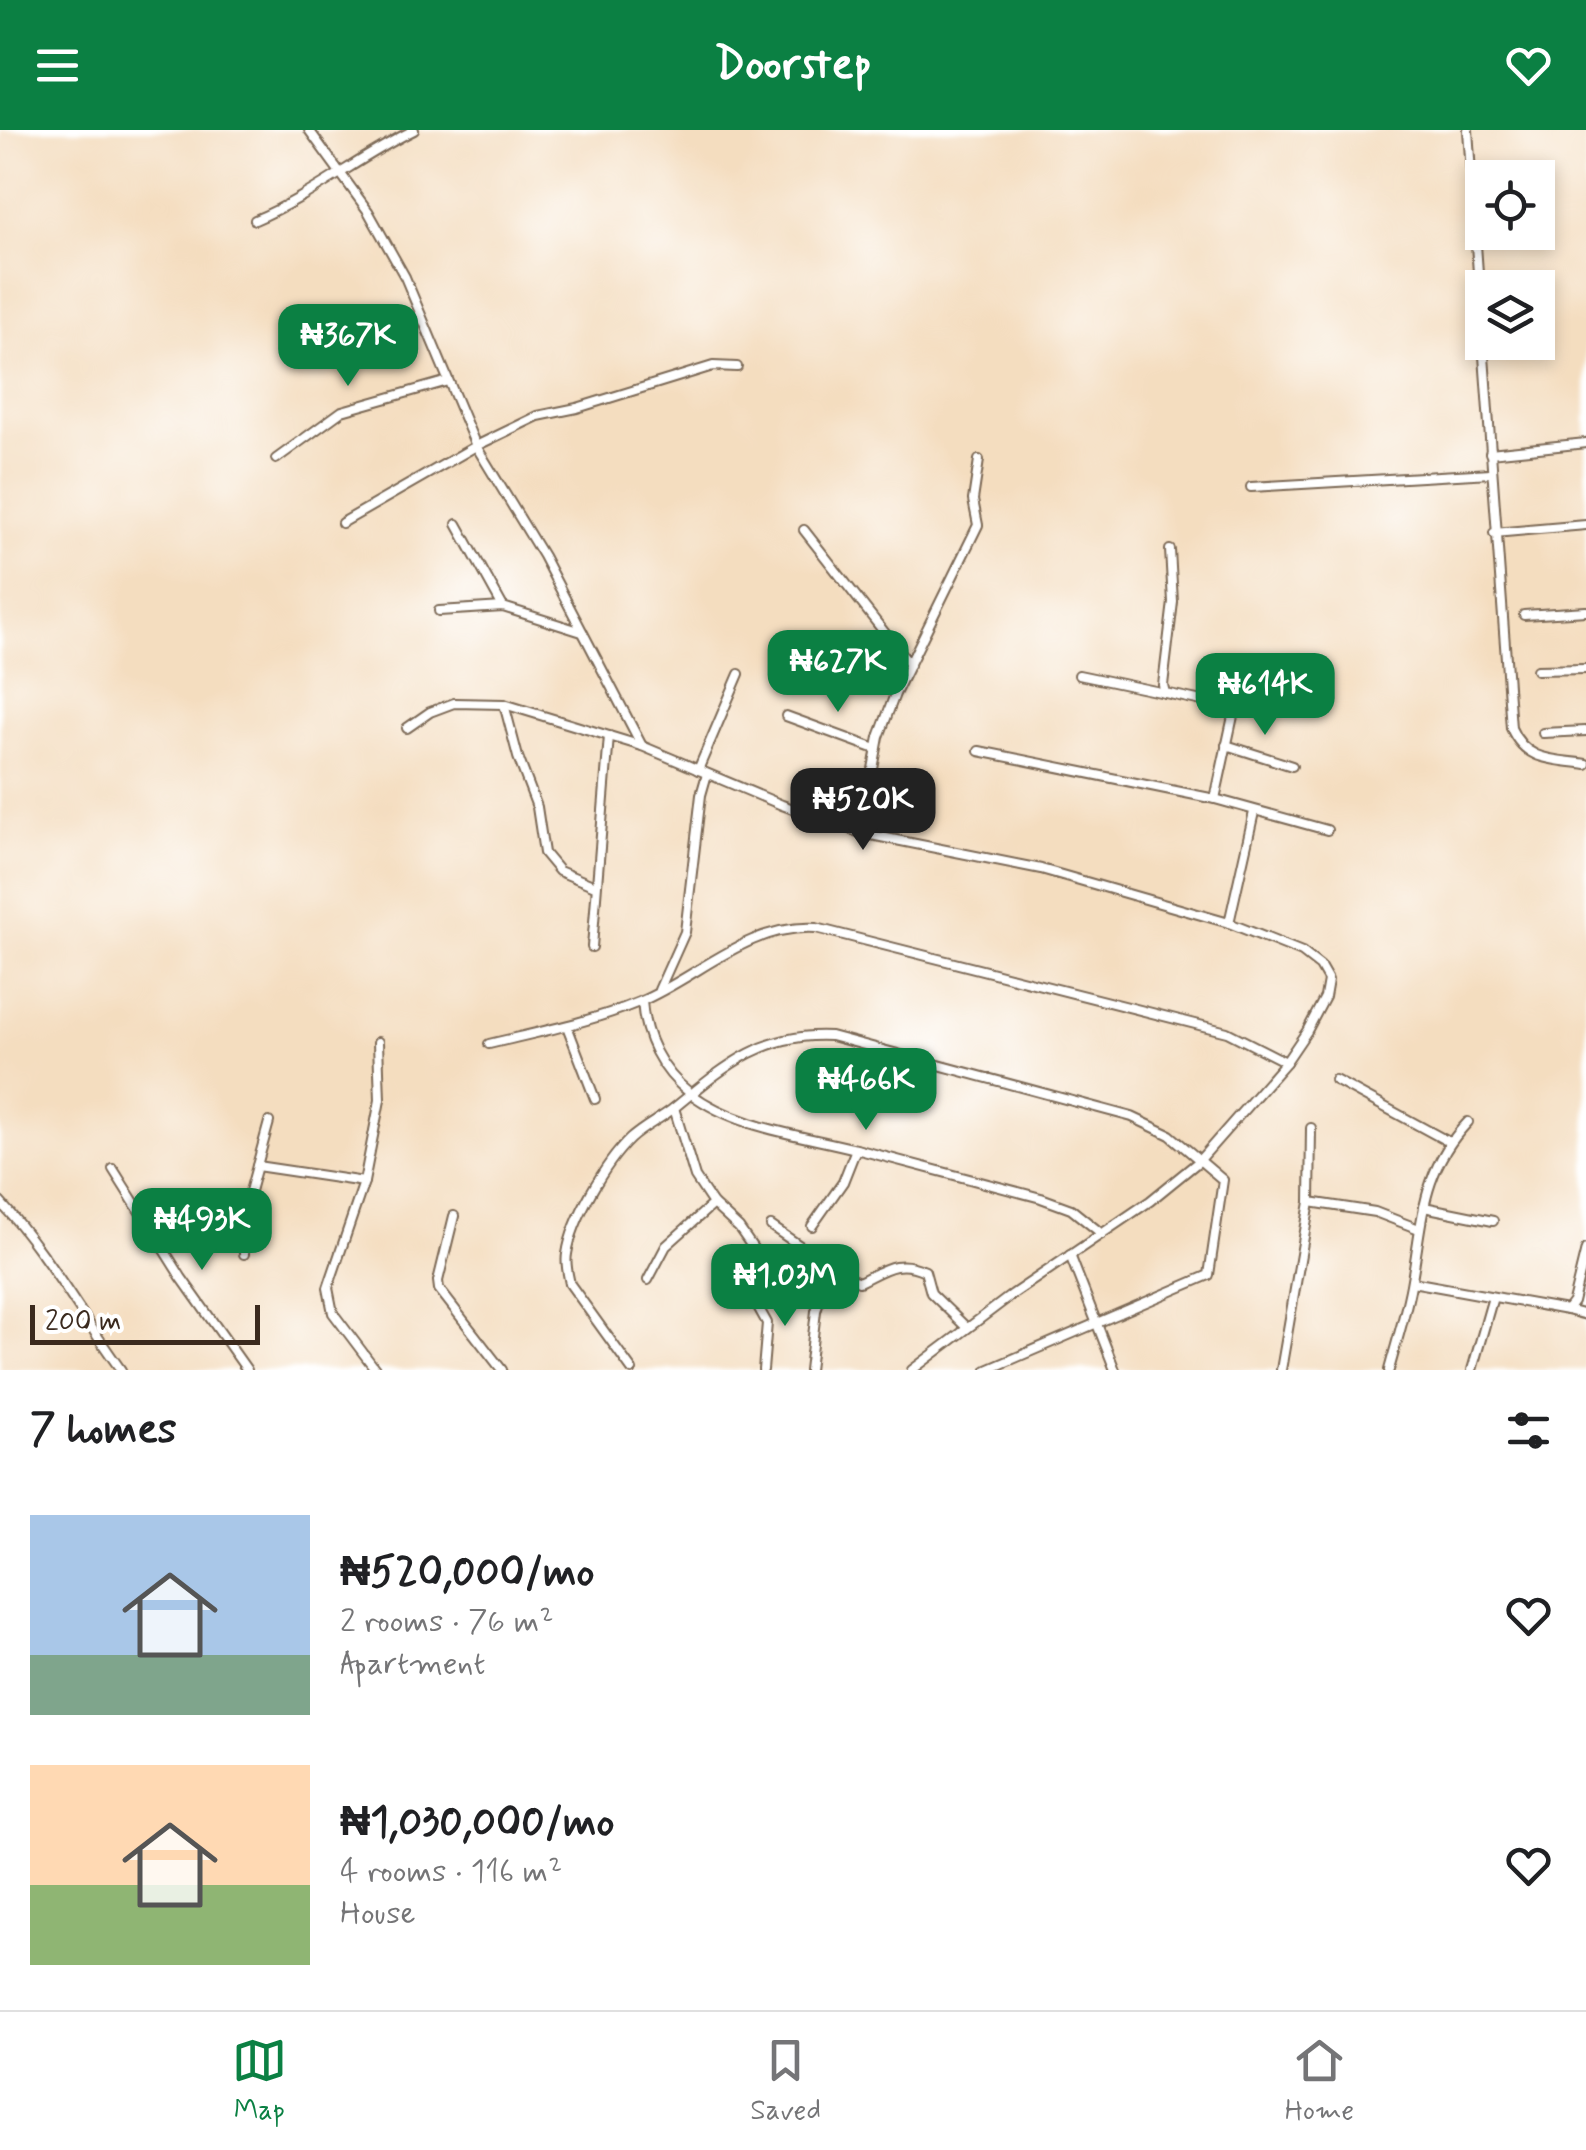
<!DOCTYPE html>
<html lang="en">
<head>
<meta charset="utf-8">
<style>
  body { margin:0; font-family:Mynerve,sans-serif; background:#f2f2f2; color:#202124; height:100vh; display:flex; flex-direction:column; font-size:38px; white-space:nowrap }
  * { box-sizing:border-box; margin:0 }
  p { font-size:32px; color:#757577 }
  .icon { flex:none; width:55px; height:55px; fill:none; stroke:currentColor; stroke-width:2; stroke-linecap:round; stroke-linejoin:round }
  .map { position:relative; height:1240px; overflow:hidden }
  .drawer { display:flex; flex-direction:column; background:#fff; flex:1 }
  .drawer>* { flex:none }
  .buttons { position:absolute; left:1465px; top:30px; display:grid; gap:20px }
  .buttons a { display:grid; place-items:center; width:90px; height:90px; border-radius:0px; background:#fff; box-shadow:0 5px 15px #0003; font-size:50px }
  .scale { position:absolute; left:30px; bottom:25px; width:230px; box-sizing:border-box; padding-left:10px; border:5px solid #3b2a1e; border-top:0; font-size:28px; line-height:35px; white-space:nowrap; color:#3b2a1e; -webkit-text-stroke:8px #fff; paint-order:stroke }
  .price { position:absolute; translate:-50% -85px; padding:0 22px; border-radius:20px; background:#0b8043; color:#fff; font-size:32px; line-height:65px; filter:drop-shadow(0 2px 5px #0008) }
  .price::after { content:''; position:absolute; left:50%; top:60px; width:30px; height:22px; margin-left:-15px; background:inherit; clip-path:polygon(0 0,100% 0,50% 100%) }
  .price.selected { background:#222; color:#fff }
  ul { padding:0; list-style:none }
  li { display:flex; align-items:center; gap:30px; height:250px; padding:0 30px }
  li span { display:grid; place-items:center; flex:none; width:280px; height:200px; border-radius:0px; color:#555 }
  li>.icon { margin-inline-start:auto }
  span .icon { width:120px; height:120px; fill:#fffc; stroke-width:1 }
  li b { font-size:42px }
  h2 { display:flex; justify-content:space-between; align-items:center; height:120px; padding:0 30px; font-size:42px }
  header { display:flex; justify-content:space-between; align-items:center; height:130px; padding:0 30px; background:#0b8043; color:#fff; font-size:45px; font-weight:700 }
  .tab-bar { display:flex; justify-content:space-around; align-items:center; height:140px; border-top:2px solid #e0e0e0; background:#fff; font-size:28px; color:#757577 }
  .tab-bar a { display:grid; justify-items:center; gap:5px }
  .tab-bar .selected { color:#0b8043 }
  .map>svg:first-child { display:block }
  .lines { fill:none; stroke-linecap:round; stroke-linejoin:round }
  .minor-casing { stroke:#7c6956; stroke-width:12 }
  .minor { stroke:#fff; stroke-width:8 }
</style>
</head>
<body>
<header><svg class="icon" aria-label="menu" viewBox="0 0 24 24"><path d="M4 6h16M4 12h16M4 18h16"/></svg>Doorstep<svg class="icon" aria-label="heart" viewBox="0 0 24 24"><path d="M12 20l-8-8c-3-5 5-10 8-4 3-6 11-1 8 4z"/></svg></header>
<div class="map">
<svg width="1586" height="1240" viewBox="0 0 1586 1240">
  <rect width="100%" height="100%" fill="#fff"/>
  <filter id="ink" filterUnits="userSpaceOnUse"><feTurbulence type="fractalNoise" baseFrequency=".01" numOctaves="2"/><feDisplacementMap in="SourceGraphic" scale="20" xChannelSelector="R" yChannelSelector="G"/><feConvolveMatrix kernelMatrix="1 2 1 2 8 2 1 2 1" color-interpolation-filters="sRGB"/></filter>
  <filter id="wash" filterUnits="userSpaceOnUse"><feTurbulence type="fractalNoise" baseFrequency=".0048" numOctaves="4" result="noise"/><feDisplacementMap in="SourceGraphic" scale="40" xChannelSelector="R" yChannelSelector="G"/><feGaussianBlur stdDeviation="2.25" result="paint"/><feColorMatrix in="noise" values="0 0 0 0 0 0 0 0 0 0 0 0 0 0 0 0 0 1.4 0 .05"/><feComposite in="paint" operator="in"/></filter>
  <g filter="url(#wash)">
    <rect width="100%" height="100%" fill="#f4ddbf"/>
  </g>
  <g filter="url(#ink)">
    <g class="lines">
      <defs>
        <g id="minor">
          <path d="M309 0 368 81 405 147 476 316 543 426 642 616"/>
          <path d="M1468 0 1482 200"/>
          <path d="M255 90C312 66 359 27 414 0"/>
          <path d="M1483 212 1511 598C1526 632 1552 629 1586 634"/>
          <path d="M1490 323 1586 313"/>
          <path d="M276 329 342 281 448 251"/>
          <path d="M1251 357 1491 343"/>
          <path d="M342 393 476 316 538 286 577 278 713 236 737 237"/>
          <path d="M457 394 503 477"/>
          <path d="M804 400 910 535"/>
          <path d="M1494 403 1586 395"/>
          <path d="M1170 420 1173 472 1163 555 1165 563 1225 576 1231 579 1233 586 1215 669"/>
          <path d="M439 481 503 477 582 502"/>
          <path d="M1524 485 1586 481"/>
          <path d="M1537 540 1586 539"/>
          <path d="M1079 545 1165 563"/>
          <path d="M504 574 518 627 537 677 544 723 559 741 595 756"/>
          <path d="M1231 579 1251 575 1289 578"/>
          <path d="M786 586 876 619"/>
          <path d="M407 598 430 582 454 573 504 574 642 616 782 675 861 703 1041 739 1229 793 1302 822 1320 836 1328 850 1325 867 1307 901 1286 932 1198 1032 1150 1071 1013 1164 912 1240"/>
          <path d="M1543 603 1586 601"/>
          <path d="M1226 615 1292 636"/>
          <path d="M979 621 1215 669 1327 700"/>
          <path d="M698 640 739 544"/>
          <path d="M861 703 879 607 895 564 978 395 973 370 979 330"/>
          <path d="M1229 793 1254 682"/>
          <path d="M592 817 609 606"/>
          <path d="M659 860 685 802 701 665 707 644"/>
          <path d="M642 871C644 906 661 941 690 963 736 998 801 1005 856 1019 918 1035 979 1052 1041 1068L1071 1079 1102 1104"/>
          <path d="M567 896 595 969"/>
          <path d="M489 914C539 902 591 892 639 872 699 847 747 794 816 798L1227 902 1286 932"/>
          <path d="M1335 950 1449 1012"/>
          <path d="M674 978 695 1047 713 1074 739 1098 755 1121"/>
          <path d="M257 1036 364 1052"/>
          <path d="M113 1039 181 1147 247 1240"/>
          <path d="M0 1072C47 1123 80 1184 121 1240"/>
          <path d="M1310 1072 1375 1082 1419 1099"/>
          <path d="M1424 1077 1493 1091"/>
          <path d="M454 1086 438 1151 439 1159 502 1240"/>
          <path d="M771 1096 819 1129 828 1139 816 1181 809 1240"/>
          <path d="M812 1096 843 1052 856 1019"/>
          <path d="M244 1124V1083L269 992"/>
          <path d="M1070 1125 1115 1240"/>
          <path d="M828 1139 859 1152C884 1140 897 1128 925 1141L931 1163 967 1198"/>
          <path d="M648 1150 666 1116 713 1074"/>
          <path d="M1412 1152 1567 1180 1573 1172 1586 1119"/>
          <path d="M757 1175 767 1193 763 1240"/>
          <path d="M1567 1180 1586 1185"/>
          <path d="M376 1240 333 1183 328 1158 364 1052 380 970 378 912"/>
          <path d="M632 1240 570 1154C568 1144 565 1134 567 1124 572 1090 605 1033 630 1009 643 997 660 989 674 978 723 938 763 902 831 906L1132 987 1170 1005 1223 1050 1209 1145 987 1240"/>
          <path d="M1281 1240 1310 1072 1311 998"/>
          <path d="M1389 1240C1397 1210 1407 1180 1412 1149 1423 1088 1422 1040 1468 992"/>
          <path d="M1472 1240 1493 1167"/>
        </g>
      </defs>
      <use href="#minor" class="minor-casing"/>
      <use href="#minor" class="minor"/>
    </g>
  </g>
</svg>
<div class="buttons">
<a><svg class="icon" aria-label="locate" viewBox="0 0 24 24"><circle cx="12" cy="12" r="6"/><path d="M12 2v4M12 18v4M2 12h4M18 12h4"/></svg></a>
<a><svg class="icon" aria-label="layers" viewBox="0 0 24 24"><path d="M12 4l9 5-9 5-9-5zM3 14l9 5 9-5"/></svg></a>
</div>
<div class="scale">200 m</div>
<b class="price" style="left:348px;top:259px">₦367K</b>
<b class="price" style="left:838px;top:585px">₦627K</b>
<b class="price" style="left:1265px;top:608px">₦614K</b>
<b class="price selected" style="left:863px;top:723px">₦520K</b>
<b class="price" style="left:866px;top:1003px">₦466K</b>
<b class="price" style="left:202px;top:1143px">₦493K</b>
<b class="price" style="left:785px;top:1199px">₦1.03M</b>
</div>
<section class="drawer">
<h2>7 homes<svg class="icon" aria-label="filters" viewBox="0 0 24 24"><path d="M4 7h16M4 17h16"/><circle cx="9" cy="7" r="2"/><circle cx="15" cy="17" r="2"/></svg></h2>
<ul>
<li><span style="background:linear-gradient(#a9c7e8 70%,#7fa58c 0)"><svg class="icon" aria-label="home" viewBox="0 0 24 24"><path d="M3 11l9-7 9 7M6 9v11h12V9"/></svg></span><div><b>₦520,000/mo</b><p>2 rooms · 76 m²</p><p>Apartment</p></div><svg class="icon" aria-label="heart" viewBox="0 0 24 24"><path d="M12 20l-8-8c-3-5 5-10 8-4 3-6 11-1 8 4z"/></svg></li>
<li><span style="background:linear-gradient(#ffd9b3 60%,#8fb573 0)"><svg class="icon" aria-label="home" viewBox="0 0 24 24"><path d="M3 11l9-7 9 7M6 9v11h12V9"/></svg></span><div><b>₦1,030,000/mo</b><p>4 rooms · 116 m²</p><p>House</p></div><svg class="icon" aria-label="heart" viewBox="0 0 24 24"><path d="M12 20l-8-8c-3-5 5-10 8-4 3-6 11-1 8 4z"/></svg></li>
</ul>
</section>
<nav class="tab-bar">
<a class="selected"><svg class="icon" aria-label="map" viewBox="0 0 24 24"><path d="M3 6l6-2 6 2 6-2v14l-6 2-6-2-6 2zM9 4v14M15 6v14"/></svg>Map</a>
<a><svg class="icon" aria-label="saved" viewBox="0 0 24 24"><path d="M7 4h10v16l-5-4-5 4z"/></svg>Saved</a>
<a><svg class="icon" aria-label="home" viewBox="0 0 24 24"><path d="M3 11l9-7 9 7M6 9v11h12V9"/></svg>Home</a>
</nav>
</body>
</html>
